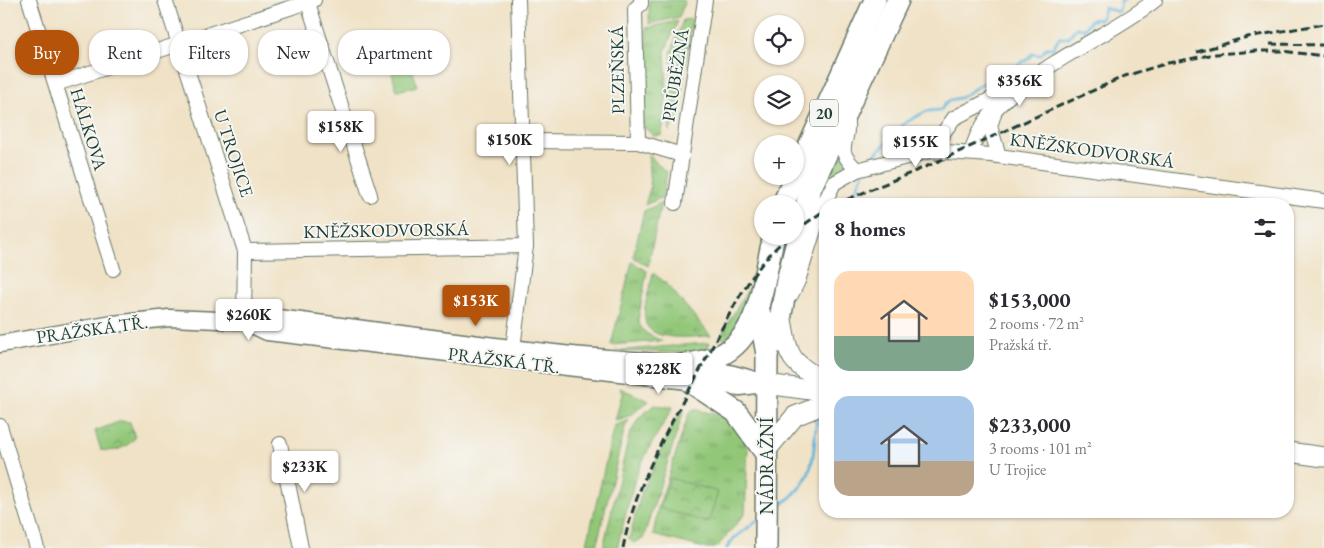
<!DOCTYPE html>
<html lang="en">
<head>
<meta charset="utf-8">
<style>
  body { margin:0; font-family:"EB Garamond",serif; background:#f7f7f7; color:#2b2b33; height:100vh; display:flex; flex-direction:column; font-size:19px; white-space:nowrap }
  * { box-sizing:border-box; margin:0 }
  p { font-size:16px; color:#7c7c81 }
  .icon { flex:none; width:28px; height:28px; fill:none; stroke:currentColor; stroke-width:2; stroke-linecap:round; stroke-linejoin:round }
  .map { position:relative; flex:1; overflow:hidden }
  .panel { position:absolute; left:819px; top:198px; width:475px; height:320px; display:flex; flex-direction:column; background:#fff; border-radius:20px; box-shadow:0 1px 4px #0004 }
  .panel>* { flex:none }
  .top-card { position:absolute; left:15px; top:30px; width:475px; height:45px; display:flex; gap:10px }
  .tools { position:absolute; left:754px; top:15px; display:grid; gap:10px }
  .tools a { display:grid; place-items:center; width:50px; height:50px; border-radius:50%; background:#fff; box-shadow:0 1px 4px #0004; font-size:25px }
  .price { position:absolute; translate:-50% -42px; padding:0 11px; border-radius:5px; background:#fff; color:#222; font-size:16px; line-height:32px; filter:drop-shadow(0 1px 2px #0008) }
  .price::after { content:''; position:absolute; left:50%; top:30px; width:15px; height:11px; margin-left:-8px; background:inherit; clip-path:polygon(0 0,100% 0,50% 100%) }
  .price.on { background:#b45309; color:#fff }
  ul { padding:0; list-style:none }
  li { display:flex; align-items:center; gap:15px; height:125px; padding:0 15px }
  li span { display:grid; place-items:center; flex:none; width:140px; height:100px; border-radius:15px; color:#555 }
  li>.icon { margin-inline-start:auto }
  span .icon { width:60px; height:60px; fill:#fffc; stroke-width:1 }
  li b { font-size:21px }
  h2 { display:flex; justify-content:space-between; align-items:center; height:60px; padding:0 15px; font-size:21px }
  .tag { padding:0 18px; border-radius:20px; background:#fff; box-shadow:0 1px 4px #0004; font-size:18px; line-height:45px }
  .tag.on { background:#b45309; color:#fff }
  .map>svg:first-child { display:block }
  .grass { fill:url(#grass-tufts); stroke:#588256 }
  .park { fill:url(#park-crowns); stroke:#588256 }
  .pitch { fill:#92c778; stroke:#588256 }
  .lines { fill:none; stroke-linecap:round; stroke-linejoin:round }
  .stream { stroke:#5db4d9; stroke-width:3 }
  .minor-casing { stroke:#687767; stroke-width:16 }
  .tertiary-casing { stroke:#687767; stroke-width:19 }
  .secondary-casing { stroke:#687767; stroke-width:21 }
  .primary-casing { stroke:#687767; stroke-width:24 }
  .minor { stroke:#fff; stroke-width:14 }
  .tertiary { stroke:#fff; stroke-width:16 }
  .secondary { stroke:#fff; stroke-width:19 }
  .primary { stroke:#fff; stroke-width:21 }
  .rail { stroke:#1f3d34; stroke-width:3; stroke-dasharray:8 4; stroke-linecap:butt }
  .labels { text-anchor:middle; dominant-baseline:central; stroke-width:4; stroke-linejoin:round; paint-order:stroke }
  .shield { fill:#f6f6f2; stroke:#60746d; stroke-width:1 }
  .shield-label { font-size:16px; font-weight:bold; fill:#1f3d34 }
  .street-label { font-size:18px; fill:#1f3d34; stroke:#f6f6f2 }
</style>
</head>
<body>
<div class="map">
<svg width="1324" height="548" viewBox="0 0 1324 548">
  <defs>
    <pattern id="grass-tufts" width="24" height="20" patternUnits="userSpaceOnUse" patternTransform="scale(1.25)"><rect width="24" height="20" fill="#92c778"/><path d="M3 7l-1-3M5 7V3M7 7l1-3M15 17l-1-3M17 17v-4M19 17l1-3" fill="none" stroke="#77a363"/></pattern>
    <pattern id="park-crowns" width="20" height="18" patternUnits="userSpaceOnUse" patternTransform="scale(1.25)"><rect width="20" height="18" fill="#92c778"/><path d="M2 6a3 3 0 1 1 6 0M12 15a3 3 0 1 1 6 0" fill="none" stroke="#77a363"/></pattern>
  </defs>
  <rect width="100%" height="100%" fill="#f6f6f2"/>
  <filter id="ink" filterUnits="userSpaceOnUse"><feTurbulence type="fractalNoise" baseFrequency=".02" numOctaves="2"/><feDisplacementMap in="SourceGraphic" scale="10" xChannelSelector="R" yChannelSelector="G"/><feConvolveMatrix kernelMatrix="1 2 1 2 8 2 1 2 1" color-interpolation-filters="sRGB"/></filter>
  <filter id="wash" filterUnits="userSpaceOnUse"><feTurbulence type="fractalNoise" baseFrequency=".0096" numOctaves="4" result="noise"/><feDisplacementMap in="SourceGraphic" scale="20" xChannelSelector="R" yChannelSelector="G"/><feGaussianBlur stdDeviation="1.12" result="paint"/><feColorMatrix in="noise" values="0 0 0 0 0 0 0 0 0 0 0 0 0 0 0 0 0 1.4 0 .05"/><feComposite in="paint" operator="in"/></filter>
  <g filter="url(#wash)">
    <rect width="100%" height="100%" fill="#f0e2c6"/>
    <g class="grass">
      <path d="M649 0H684L685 2 679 17 649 24Z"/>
      <path d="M692 19 678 118 669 131 673 85 671 52 683 20Z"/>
      <path d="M678 21 665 51 667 91 662 135 654 136 643 126 640 80 647 69 646 28Z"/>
      <path d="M842 132 848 168 795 263Z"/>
      <path d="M648 154 667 173 663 197 645 205 650 188Z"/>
      <path d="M661 203 648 266 633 257 644 211Z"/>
      <path d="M632 262 647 271 638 320C642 334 650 335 662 341L611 345Z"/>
      <path d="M653 273 667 284 711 336C695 336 647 344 645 319 643 305 650 288 653 273Z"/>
      <path d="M754 279 744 320 727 340 720 337Z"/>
      <path d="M706 343H710L705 352 695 353 615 351Z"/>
      <path d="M620 388 649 401 631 415 615 421 622 394Z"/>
      <path d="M654 405 673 407 648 450 635 478 617 548H603L629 436 638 419Z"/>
      <path d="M693 409 719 415 733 423 748 446 745 514 716 548H705L653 535 658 508 689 413Z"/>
      <path d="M684 410 643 539 633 543 629 539 642 491 678 415Z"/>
      <path d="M629 420 625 427 596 548H586L614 426Z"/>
    </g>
    <g class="park">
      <path d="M121 421 130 422 135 438C126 448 114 453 101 450L95 431Z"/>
      <path d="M670 478 718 492 708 523 660 508Z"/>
    </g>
    <path class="pitch" d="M406 47 417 86 397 91 386 53Z"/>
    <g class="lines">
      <g class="stream">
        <path d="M869 161 905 123 927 111 941 110C946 101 951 99 960 98 978 86 995 76 1013 68 1019 65 1020 62 1027 60L1032 54 1041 55 1046 48H1053L1059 38H1068L1076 28 1084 29 1091 20 1101 19 1104 8 1119 12 1121 2 1124 0"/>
        <path d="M850 204 863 173"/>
        <path d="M822 372 825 342"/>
        <path d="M774 510C817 481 812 463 817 415"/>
        <path d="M727 548 733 539 758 520"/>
      </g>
    </g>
  </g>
  <g filter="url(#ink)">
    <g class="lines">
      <defs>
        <g id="minor">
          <path d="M29 0 113 269"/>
          <path d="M165 0 245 251 244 321"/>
          <path d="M307 0 370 195"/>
          <path d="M56 84 314 0"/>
          <path d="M994 114 990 126 999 156"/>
          <path d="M847 122C849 147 833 147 857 170"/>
          <path d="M524 141 638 142 682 155 705 0"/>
          <path d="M638 142 635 9 641 4V0"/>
          <path d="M930 151 954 118 1015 87"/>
          <path d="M972 152C983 86 1107 40 1155 0"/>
          <path d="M675 203 682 155"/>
          <path d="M245 251 526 246"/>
          <path d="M791 295 798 281 819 214 834 183 857 170 930 151 991 155 1324 201"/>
          <path d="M513 348 526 246 518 0"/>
          <path d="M0 426 37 548"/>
          <path d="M280 444 301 548"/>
        </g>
        <g id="tertiary">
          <path d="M244 321 267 332 740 387 763 384"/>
          <path d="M0 344 113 324 169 318 244 321 270 317C367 329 465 343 563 354 628 361 705 361 766 384"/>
        </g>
        <g id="secondary">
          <path d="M781 314C789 357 786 360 825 382"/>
          <path d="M766 384 825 392"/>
          <path d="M765 452 795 416 825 404"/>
          <path d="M1288 452 1324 457"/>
        </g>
        <g id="primary">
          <path d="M783 204 875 0"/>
          <path d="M758 305 767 354 766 548"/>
          <path d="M767 354 781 314 787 281 811 187 898 0"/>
          <path d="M678 366C691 363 707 362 719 356 763 335 763 276 774 236"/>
          <path d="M692 383 736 412 765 452"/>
        </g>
      </defs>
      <use href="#minor" class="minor-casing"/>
      <use href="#tertiary" class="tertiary-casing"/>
      <use href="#secondary" class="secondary-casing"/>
      <use href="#primary" class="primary-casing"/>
      <use href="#minor" class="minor"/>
      <use href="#tertiary" class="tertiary"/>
      <use href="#secondary" class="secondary"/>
      <use href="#primary" class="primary"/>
      <g class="rail">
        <path d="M1270 44 1324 45"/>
        <path d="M1197 52 1247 37 1324 24"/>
        <path d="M836 204 930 165 1125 76 1168 63 1216 54 1257 51H1281L1324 56"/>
        <path d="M795 231 825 210"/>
        <path d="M623 548C636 482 670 426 701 368 727 321 747 271 789 236"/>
      </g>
    </g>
  </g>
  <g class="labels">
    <rect class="shield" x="810" y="99.5" width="28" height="27" rx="4"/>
    <g class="shield-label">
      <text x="824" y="113">20</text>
    </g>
    <g class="street-label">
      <text transform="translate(617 70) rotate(-91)">PLZEŇSKÁ</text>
      <text transform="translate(675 75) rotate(-81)">PRŮBĚŽNÁ</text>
      <text transform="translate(89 129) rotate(73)">HÁLKOVA</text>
      <text transform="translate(1092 150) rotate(8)">KNĚŽSKODVORSKÁ</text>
      <text transform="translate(234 153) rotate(72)">U TROJICE</text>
      <text transform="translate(386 230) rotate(-1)">KNĚŽSKODVORSKÁ</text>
      <text transform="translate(92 329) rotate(-8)">PRAŽSKÁ TŘ.</text>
      <text transform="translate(504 360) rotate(7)">PRAŽSKÁ TŘ.</text>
      <text transform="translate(766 466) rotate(-90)">NÁDRAŽNÍ</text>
    </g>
  </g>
</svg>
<div class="tools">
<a><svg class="icon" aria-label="locate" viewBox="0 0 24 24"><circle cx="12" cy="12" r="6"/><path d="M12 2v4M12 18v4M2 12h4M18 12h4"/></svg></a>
<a><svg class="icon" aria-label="layers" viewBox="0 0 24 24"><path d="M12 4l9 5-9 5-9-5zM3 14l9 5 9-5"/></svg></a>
<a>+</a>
<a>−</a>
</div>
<b class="price" style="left:1020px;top:107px">$356K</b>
<b class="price" style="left:341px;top:153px">$158K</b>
<b class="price" style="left:510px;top:166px">$150K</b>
<b class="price" style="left:916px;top:168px">$155K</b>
<b class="price on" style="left:476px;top:327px">$153K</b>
<b class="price" style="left:249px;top:341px">$260K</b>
<b class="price" style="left:659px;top:395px">$228K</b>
<b class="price" style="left:305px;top:493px">$233K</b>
<div class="top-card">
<a class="tag on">Buy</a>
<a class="tag">Rent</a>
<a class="tag">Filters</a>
<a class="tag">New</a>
<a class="tag">Apartment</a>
</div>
<section class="panel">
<h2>8 homes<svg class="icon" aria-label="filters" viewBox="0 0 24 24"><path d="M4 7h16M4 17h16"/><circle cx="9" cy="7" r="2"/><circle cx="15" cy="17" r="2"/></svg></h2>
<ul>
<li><span style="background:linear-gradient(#ffd9b3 65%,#7fa58c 0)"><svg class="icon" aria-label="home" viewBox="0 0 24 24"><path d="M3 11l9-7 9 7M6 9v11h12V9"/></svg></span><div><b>$153,000</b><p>2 rooms · 72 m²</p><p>Pražská tř.</p></div></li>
<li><span style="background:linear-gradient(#a9c7e8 65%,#b9a48a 0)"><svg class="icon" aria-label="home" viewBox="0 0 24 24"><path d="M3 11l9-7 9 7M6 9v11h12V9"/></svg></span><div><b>$233,000</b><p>3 rooms · 101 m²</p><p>U Trojice</p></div></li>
</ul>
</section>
</div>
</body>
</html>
